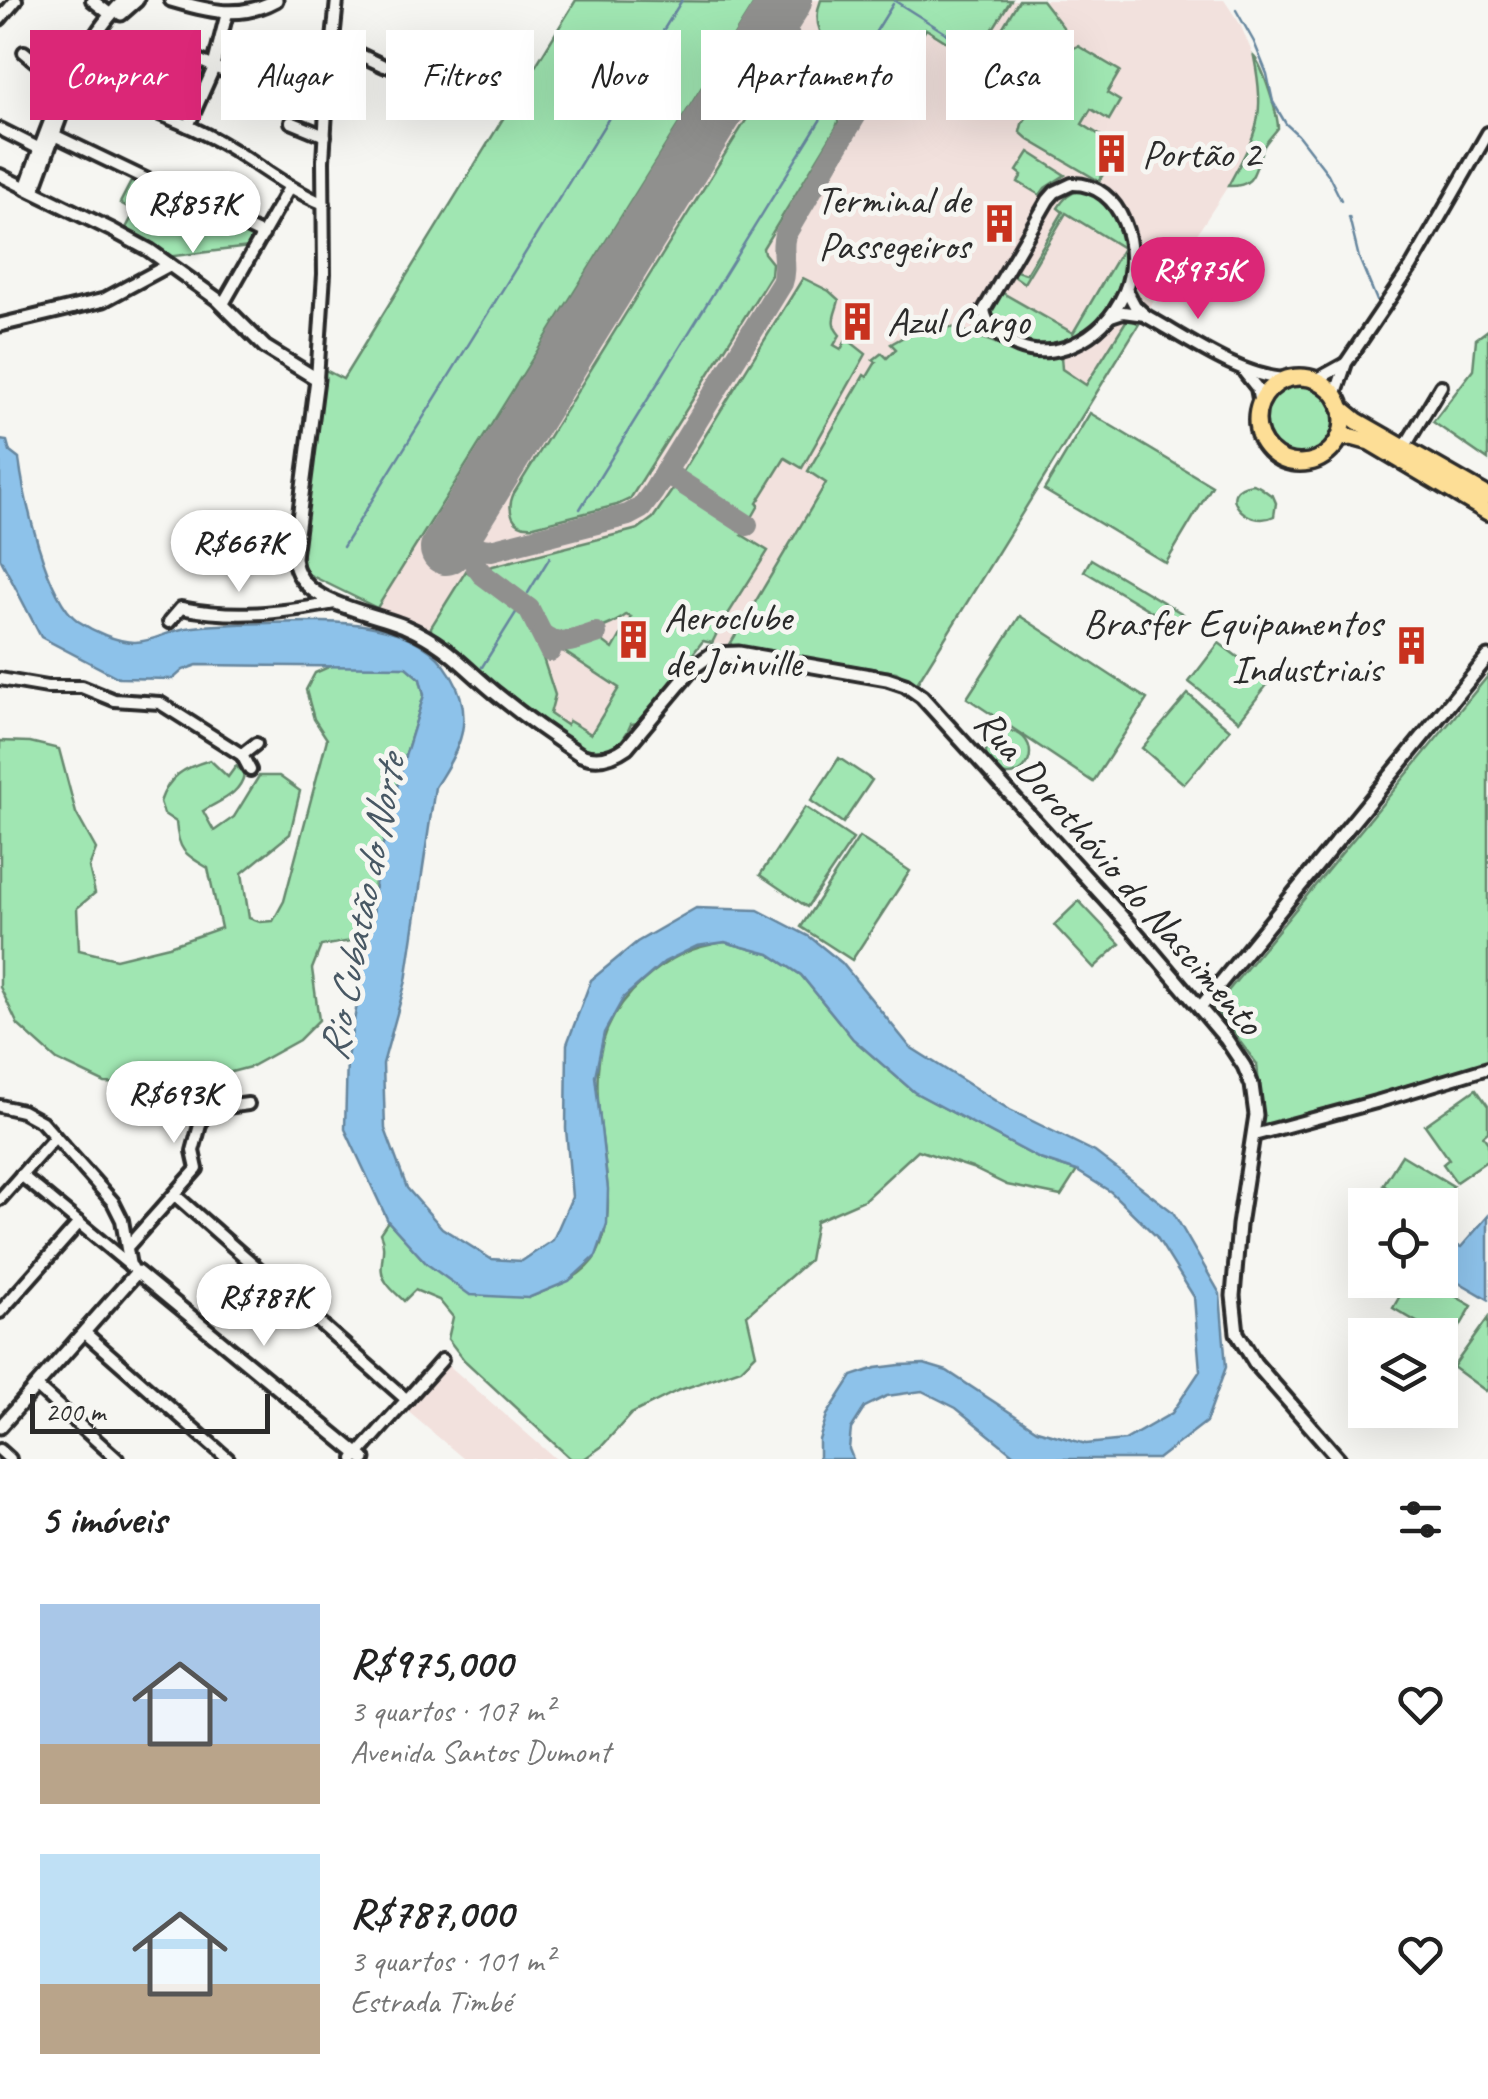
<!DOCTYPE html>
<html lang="pt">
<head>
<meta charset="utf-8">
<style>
  body { margin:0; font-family:Caveat,sans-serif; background:#f2f2f2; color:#222; height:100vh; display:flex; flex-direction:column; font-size:38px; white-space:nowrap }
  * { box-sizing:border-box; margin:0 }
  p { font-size:32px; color:#767676 }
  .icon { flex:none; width:55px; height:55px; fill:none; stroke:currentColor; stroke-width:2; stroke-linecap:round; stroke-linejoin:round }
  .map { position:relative; height:1459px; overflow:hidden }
  .drawer { display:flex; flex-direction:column; background:#fff; flex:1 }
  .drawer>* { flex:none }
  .top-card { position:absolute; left:30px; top:30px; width:1430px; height:90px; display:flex; gap:20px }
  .tools { position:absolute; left:1348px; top:1188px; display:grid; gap:20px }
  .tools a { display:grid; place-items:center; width:110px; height:110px; border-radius:0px; background:#fff; box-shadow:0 10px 40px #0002; font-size:50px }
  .scale { position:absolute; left:30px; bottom:25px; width:240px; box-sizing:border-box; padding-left:10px; border:5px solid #2b2b2b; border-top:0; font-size:28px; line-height:35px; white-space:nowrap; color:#2b2b2b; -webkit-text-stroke:8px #f6f6f2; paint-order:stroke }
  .price { position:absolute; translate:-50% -85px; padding:0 22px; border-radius:35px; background:#fff; color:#222; font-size:32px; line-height:65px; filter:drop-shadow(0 2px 5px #0008) }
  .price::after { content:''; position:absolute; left:50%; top:60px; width:30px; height:22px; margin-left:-15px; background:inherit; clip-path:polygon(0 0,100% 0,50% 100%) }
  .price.on { background:#db2777; color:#fff }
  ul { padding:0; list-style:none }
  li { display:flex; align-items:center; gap:30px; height:250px; padding:0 40px }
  li span { display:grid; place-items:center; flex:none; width:280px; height:200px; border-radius:0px; color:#555 }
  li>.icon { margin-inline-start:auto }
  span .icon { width:120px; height:120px; fill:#fffc; stroke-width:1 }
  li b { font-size:42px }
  h2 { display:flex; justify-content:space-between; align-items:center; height:120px; padding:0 40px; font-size:42px }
  .chip { padding:0 35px; border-radius:0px; background:#fff; box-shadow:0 10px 40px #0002; font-size:35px; line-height:90px }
  .chip.on { background:#db2777; color:#fff }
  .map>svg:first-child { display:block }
  .built { fill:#f2e1dd }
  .green { fill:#a0e6b2; stroke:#66886e; stroke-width:2.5 }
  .water { fill:#8dc2ea; stroke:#66869e; stroke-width:2.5 }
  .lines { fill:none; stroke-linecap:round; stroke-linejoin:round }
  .stream { stroke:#66869e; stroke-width:2.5 }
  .taxiway { stroke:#90908e; stroke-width:22 }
  .runway { stroke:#90908e; stroke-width:52 }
  .minor-casing { stroke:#2b2b2b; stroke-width:18 }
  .tertiary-casing { stroke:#2b2b2b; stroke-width:19 }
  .primary-casing { stroke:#2b2b2b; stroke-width:22 }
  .minor { stroke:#f6f6f2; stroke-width:10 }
  .tertiary { stroke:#f6f6f2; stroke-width:11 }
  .primary { stroke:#fdde96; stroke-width:15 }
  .labels { text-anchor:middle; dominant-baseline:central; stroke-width:10; stroke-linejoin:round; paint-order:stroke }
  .poi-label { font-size:40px; fill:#2b2b2b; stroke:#f6f6f2; text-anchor:start }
  .street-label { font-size:40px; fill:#2b2b2b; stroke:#f6f6f2 }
  .water-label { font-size:42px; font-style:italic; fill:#485864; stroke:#f6f6f2 }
</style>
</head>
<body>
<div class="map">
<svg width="1488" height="1459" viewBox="0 0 1488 1459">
  <rect width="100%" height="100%" fill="#f6f6f2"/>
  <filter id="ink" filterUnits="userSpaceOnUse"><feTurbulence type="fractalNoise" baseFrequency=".01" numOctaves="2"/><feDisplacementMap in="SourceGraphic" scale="20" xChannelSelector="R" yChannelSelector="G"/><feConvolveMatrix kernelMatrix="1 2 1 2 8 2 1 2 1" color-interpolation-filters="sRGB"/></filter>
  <g filter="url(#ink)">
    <g class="built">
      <path d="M576 0H1224L1240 24 1254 57 1258 78 1260 105 1253 141 1228 186 1139 324 916 685 896 672 703 641 639 723 631 724 622 741 616 746 583 749 508 698 447 644 431 634 304 572 302 542 325 370 343 379Z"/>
      <path d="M446 1363 556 1459H464L405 1409Z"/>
    </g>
    <g class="green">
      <path d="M576 0 755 2 377 608 304 572 302 542 325 370 343 379Z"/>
      <path d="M821 0H1011L974 59 926 29C917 43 908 68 892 74 872 82 827 50 820 31 816 21 817 10 821 0Z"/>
      <path d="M1019 0H1042L1063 27C1066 41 1055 54 1048 66L1024 52 1027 46 1001 30Z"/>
      <path d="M1078 46 1120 71 1107 93 1120 101 1109 120 1091 109 1082 124 1117 146 1114 151 1110 149 1107 154 1113 158 1099 181 1029 140 1020 132 1022 124 1071 49Z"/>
      <path d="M1254 57C1263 66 1278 115 1278 128 1273 135 1266 141 1263 148 1253 169 1258 187 1228 186 1257 133 1266 118 1254 57Z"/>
      <path d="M792 68C830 67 849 93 836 128L763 248 764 253 772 263 771 275 630 499 617 505 534 526C512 529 506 510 514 493L766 88 776 76Z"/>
      <path d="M1029 152 1065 175 1045 188 1040 195 1018 182 1022 175 1017 171Z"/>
      <path d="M133 178 254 238 249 247 166 257 125 230 135 211 120 203Z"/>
      <path d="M1081 190C1092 191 1099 197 1108 205 1118 214 1122 226 1124 239 1135 297 1086 361 1024 343 1009 338 994 328 990 313L1001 292 1073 333 1123 248 1066 213 1024 283 1011 274 1013 270 1026 274 1063 212 1058 208C1064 198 1070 193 1081 190Z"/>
      <path d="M803 278 829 291 839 300C836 314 828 322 840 335L834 345 841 349 847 339 866 354 802 468 785 458 757 503 759 505 750 521 683 478 682 473Z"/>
      <path d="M1128 318 1139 324 916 685 896 672 729 646 826 483 808 471 864 375 867 377 876 362 873 360 882 353 887 358 896 349 891 344 909 334 940 326 955 328 1025 354 1061 356 1062 369 1086 385Z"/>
      <path d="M1488 330V460L1433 422 1473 370 1476 339Z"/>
      <circle cx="1300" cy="420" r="37"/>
      <path d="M1090 413 1212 486 1166 563 1044 490Z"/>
      <path d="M1252 484C1261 485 1264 492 1273 496L1276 503 1274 516C1247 530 1213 490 1252 484Z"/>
      <path d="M675 486 745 529 742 535 768 551 720 627 712 643 703 641 639 723 631 724C623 745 606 759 583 749L508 698 447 644 431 634V627L466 571 520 608 530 618 555 695 550 714 566 725 569 721 591 734 619 688 560 649 596 636 613 649 631 617 626 615C614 625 565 645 551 635 541 628 540 611 530 601 517 588 498 580 485 568L638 529 653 518Z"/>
      <path d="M1091 559 1183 614 1176 626 1084 571Z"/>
      <path d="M1020 616 1147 699 1093 782 967 698Z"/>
      <path d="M1219 643 1270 681 1239 721 1189 682Z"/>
      <path d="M333 665 406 667 420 679 424 695 403 763 376 872 369 938 321 946 312 969 319 1020 299 1040 250 1067 175 1087 105 1083 57 1060 18 1025 0 987V741L30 742 59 749 76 813 96 849 89 867 95 893 77 908 79 950 116 959 169 946 221 928 208 868C184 854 178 850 176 822L164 814 160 802C169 776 183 768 210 760L228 777 236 766 244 774C241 794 219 801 203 811L214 831 234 817 259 776H279L300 791 290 834 242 873 249 918 260 922 273 921 284 901 327 739 314 719 306 690 315 673Z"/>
      <path d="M1488 676V1061L1263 1128 1257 1064 1214 1008Z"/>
      <path d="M1188 694 1230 730 1184 784 1142 748Z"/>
      <circle cx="1008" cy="753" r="22"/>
      <path d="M839 758 872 780 843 823 811 801Z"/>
      <path d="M805 807 853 839 807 907 760 875Z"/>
      <path d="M859 837 910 871 852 960 801 927Z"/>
      <path d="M1079 901 1120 944 1094 968 1054 925Z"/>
      <path d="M725 942 769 954 801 975 853 1039 914 1092 1040 1159 1077 1171 1061 1196 1007 1185 972 1168 918 1150 864 1200 816 1221 809 1260 747 1315 756 1354 741 1369 677 1391 631 1414 601 1447 584 1459H571L464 1360 448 1339 453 1317 439 1300 415 1290 404 1301C398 1295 390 1289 386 1282 375 1266 389 1253 380 1233L388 1221 427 1264 528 1298C552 1288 584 1278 597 1254 610 1229 609 1198 606 1171 598 1097 580 1036 644 980 670 957 690 947 725 942Z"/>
      <path d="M1476 1089 1488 1106V1132L1483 1136 1488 1143V1160L1456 1182 1443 1164 1449 1159 1425 1125Z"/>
      <path d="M1402 1155 1453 1186 1440 1207 1415 1205 1383 1185Z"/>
      <path d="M1409 1280H1427L1472 1306 1451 1342 1393 1308Z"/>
      <path d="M1488 1318V1389L1486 1391 1453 1367Z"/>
    </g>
    <g class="water">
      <path d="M0 440 7 441 10 452 19 459C24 497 46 598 78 621 93 631 116 642 135 642 152 642 169 631 186 628 214 624 241 624 269 623 328 621 417 616 451 675 476 718 460 749 435 787L406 981 383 1064 385 1129 407 1188 442 1228 491 1259 522 1261 553 1240 572 1197 566 1129 567 1044 591 980 637 942 696 908 758 910 810 937 842 963 910 1047 1010 1110 1095 1152 1173 1212 1220 1294 1226 1367 1206 1422 1158 1459H1019L956 1408 922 1391 887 1396 865 1407 851 1429 849 1449 853 1459H819V1440L827 1415 852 1376 876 1368 900 1365 924 1364 947 1371 1037 1430 1086 1444 1125 1440 1172 1413 1200 1371 1194 1297 1156 1236 1111 1192 1077 1171 1040 1159 914 1092 853 1039 801 975 769 954 725 942 697 946 664 962 624 997 604 1033 595 1076 608 1189 607 1224 596 1256 569 1281 528 1298 470 1295 427 1264 388 1221 345 1129 347 1058 373 919 376 873 403 763 424 695 420 679 406 667 197 665 183 670 173 679 119 678 41 637 0 558Z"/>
      <path d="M1488 1216V1299L1440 1271V1255L1450 1243 1461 1247Z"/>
    </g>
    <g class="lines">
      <g class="stream">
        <path d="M895 1 974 51"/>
        <path d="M1236 10 1254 42 1267 74 1273 102 1286 124 1298 135 1328 174 1341 200"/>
        <path d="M862 54 893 4"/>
        <path d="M1349 217 1359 258 1378 303"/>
        <path d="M580 509 824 114"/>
        <path d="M343 547 682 0"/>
        <path d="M528 593 550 557"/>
        <path d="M482 667 517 611"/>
      </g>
      <g class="taxiway">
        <path d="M758 45 773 38 792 41"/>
        <path d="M665 472 747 525"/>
        <path d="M466 518C459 539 470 549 491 550L628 515 641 508 653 492 782 283C788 266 780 251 785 235L860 108 861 95 855 84 792 41C784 30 780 22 781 8"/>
        <path d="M465 539 476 566 482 574 529 609 550 651"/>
        <path d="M543 635C559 648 578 639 596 633"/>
      </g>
      <path class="runway" d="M446 549 786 0"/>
      <defs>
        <g id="minor">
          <path d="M92 0 111 15"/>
          <path d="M0 19 16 0"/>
          <path d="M333 42 384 66"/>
          <path d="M24 52 36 62 67 80"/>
          <path d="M187 55 237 77 260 97"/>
          <path d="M281 60 328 76"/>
          <path d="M75 83C123 101 173 116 218 141 254 161 286 188 324 204"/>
          <path d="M291 122 325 136"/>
          <path d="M188 126 212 72 227 13"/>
          <path d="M0 129 40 149"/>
          <path d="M54 135 263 235"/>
          <path d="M0 175 26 188"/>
          <path d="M1072 184C1123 183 1142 251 1125 291 1114 316 1098 334 1072 345 1056 352 1036 354 1019 347 1002 340 987 328 984 310L1048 200 1055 192Z"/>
          <path d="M1126 289 1135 306 1146 316C1186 338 1240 377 1286 379"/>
          <path d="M223 304 289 188"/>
          <path d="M1111 316 1123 312 1145 315"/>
          <path d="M1245 373 1257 388 1260 404"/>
          <path d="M317 379 324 274 323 161 326 110 337 0"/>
          <path d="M1316 380 1345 364"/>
          <path d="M1335 396 1346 363 1411 267 1488 133"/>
          <path d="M1404 448 1441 386"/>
          <path d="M169 622 181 608C237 619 279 613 335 603"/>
          <path d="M0 679 47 687H82L114 700 160 703 242 755 250 770"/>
          <path d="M242 755 256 744"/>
          <path d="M0 1106 22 1111 42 1122 113 1202 122 1220 130 1266"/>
          <path d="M1254 1135 1376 1102 1488 1068"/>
          <path d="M21 1175 132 1267"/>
          <path d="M176 1196 407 1400"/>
          <path d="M0 1199 55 1137"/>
          <path d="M128 1246 197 1169 193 1151 204 1110 248 1104"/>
          <path d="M0 1312 79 1223"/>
          <path d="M84 1332 228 1459"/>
          <path d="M36 1386 117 1459"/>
          <path d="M0 1450 10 1459"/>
          <path d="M354 1459 442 1360"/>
        </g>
        <g id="tertiary">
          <path d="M125 0C115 8 107 19 99 30 64 78 46 132 26 188L114 231 149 250 217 299 265 347 317 379 294 557C297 605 371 611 406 627 448 645 465 669 499 696 525 717 553 737 581 755 598 762 613 757 627 747L694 667 712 654 739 653 887 679 905 685 922 697 1133 929 1226 1039 1244 1066 1252 1085 1256 1115 1239 1225 1233 1296 1237 1333 1255 1363 1339 1459"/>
          <path d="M171 0C209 11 240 20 276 0"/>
          <path d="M121 14 137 0"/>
          <path d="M33 191 63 109 89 57"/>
          <path d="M0 325 104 300 169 265"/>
          <path d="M1200 1008 1488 657"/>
          <path d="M0 1427 137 1272 364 1459"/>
        </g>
        <g id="primary">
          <circle cx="1300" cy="420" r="43"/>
          <path d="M1341 408 1357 421 1488 496"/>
          <path d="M1339 438 1352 437 1370 442 1488 512"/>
        </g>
      </defs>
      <use href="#minor" class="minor-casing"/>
      <use href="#tertiary" class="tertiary-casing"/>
      <use href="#primary" class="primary-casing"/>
      <use href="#minor" class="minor"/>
      <use href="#tertiary" class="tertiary"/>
      <use href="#primary" class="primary"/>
    </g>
  </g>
  <defs>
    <symbol id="building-bare" viewBox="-9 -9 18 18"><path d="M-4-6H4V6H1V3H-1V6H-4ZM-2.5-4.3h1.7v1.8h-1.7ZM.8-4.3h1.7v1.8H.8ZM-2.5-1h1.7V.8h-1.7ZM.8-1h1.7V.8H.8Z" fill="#c8321e" stroke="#f6f6f2" stroke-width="2.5" paint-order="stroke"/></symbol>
  </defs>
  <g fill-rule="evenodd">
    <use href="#building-bare" x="1084" y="126" width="55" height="55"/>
    <use href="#building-bare" x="972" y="196" width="55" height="55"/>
    <use href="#building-bare" x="830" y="294" width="55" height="55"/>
    <use href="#building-bare" x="606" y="612" width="55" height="55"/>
    <use href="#building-bare" x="1384" y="618" width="55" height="55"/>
  </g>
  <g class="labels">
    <g class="poi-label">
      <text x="1142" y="154">Portão 2</text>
      <text x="970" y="200" text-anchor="end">Terminal de<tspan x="970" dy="46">Passegeiros</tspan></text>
      <text x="887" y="321">Azul Cargo</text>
      <text x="664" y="617">Aeroclube<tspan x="664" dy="46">de Joinville</tspan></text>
      <text x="1382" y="623" text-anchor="end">Brasfer Equipamentos<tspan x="1382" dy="46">Industriais</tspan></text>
    </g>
    <g class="street-label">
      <text transform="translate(1119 872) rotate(49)">Rua Dorothóvio do Nascimento</text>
    </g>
    <g class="water-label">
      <text transform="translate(362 908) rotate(-79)">Rio Cubatão do Norte</text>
    </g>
  </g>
</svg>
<div class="tools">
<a><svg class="icon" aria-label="locate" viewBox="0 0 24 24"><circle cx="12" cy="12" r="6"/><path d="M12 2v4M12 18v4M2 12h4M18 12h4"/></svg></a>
<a><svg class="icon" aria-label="layers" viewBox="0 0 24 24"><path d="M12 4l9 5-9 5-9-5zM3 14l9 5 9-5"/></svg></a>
</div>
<div class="scale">200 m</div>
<b class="price" style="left:193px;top:256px">R$857K</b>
<b class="price on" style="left:1198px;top:322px">R$975K</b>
<b class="price" style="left:239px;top:595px">R$667K</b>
<b class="price" style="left:174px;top:1146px">R$693K</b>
<b class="price" style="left:264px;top:1349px">R$787K</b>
<div class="top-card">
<a class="chip on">Comprar</a>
<a class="chip">Alugar</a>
<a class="chip">Filtros</a>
<a class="chip">Novo</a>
<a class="chip">Apartamento</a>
<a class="chip">Casa</a>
</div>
</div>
<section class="drawer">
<h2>5 imóveis<svg class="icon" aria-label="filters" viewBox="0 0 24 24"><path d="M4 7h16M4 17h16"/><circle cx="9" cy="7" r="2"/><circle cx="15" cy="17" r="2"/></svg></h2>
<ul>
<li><span style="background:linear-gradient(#a9c7e8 70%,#b9a48a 0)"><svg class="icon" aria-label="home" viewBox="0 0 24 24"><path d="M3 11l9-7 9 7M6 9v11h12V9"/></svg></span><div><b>R$975,000</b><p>3 quartos · 107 m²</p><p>Avenida Santos Dumont</p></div><svg class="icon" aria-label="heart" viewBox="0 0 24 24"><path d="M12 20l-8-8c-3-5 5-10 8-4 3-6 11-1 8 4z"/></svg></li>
<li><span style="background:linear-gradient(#bfe0f5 65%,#b9a48a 0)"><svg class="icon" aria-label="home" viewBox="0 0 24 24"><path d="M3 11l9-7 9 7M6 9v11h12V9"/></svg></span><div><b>R$787,000</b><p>3 quartos · 101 m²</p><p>Estrada Timbé</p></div><svg class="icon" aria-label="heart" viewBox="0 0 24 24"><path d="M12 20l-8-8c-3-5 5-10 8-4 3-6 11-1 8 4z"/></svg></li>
</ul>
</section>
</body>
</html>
